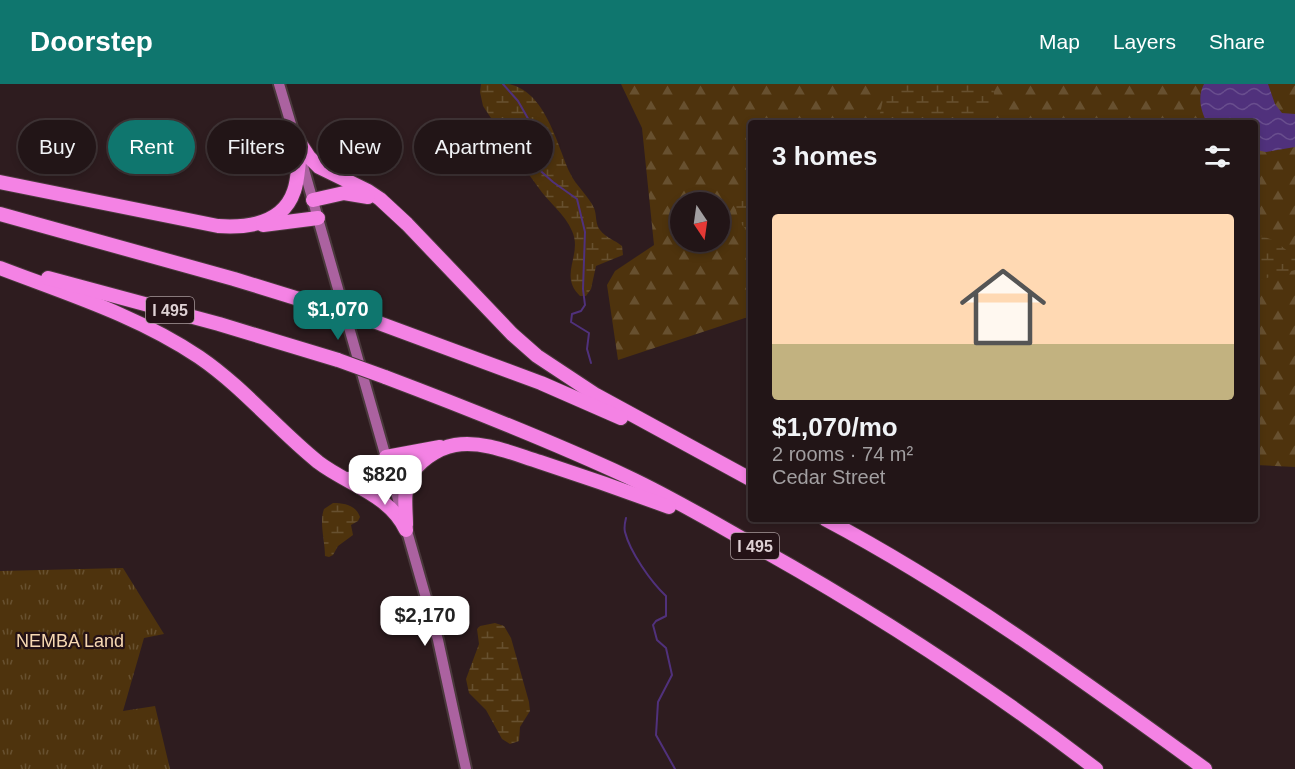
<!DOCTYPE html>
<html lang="en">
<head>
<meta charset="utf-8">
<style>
  body { margin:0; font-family:Arial,sans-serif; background:#2e2224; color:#f1f3f6; height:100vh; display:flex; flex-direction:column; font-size:22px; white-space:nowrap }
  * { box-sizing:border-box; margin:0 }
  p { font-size:20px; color:#a29fa1 }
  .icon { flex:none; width:33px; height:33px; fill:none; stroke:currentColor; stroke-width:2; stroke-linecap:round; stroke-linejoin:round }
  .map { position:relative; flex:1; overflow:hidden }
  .side { position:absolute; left:748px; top:36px; width:510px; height:402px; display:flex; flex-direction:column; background:#221517; border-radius:6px; box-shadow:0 3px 9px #0003,0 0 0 2px #3f3436 }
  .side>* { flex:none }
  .guide { position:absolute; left:18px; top:36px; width:570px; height:54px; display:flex; gap:12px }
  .needle { width:39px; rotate:167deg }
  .buttons { position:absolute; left:670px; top:108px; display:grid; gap:12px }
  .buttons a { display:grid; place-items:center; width:60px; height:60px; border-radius:50%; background:#221517; box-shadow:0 3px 9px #0003,0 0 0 2px #3f3436; font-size:30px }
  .price { position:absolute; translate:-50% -51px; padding:0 14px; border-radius:12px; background:#fff; color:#222; font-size:20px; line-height:39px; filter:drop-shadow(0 2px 3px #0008) }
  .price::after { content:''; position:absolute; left:50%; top:36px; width:18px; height:14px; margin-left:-9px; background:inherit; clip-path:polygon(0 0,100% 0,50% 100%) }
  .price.current { background:#0f766e; color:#fff }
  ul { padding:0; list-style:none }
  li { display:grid; align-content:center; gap:12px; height:318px; padding:0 24px }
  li+li { border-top:2px solid #3f3436 }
  li span { display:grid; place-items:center; height:186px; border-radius:6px; color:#555 }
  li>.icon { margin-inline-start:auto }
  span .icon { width:108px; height:108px; fill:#fffc; stroke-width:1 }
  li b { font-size:26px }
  h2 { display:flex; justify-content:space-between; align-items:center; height:72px; padding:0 24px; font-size:26px }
  .pill { padding:0 21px; border-radius:27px; background:#221517; box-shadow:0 3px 9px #0003,0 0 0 2px #3f3436; font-size:21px; line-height:54px }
  .pill.current { background:#0f766e; color:#fff }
  header { display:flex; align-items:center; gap:36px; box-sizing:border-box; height:84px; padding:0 30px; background:#0f766e; color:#fff }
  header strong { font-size:28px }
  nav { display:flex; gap:33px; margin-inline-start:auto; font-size:21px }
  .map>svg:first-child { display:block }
  .forest { fill:url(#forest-firs); fill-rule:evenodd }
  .wetland { fill:url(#wetland-marsh) }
  .park { fill:url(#park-tufts) }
  .water { fill:url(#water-waves) }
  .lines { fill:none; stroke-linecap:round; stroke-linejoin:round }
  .stream { stroke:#50317c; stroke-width:2 }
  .secondary-casing { stroke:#4a393c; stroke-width:14 }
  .highway-casing { stroke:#4a393c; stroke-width:16 }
  .secondary { stroke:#ab62a0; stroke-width:10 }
  .highway { stroke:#f482e4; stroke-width:14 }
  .highway-bridge-casing { stroke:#4a393c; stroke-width:16; stroke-linecap:butt }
  .highway-bridge { stroke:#f482e4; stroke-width:14 }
  .labels { text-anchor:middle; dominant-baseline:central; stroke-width:4.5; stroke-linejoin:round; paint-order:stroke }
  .shield { fill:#241216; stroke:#a6989b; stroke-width:1.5 }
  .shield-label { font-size:16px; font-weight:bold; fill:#ded1d4 }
  .park-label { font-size:18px; fill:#f7d8b2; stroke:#241216 }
</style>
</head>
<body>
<header>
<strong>Doorstep</strong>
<nav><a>Map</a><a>Layers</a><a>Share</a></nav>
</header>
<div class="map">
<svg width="1295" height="685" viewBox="0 0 1295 685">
  <defs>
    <pattern id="forest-firs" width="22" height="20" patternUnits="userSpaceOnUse" patternTransform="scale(1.5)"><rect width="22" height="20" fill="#4e330d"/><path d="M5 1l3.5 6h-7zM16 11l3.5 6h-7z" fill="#67502f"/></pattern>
    <pattern id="wetland-marsh" width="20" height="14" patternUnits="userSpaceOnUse" patternTransform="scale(1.5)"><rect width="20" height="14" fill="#4e330d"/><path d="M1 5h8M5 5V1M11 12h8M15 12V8" fill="none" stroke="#67502f"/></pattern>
    <pattern id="park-tufts" width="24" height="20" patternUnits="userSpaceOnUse" patternTransform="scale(1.5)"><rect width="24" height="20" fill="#4e330d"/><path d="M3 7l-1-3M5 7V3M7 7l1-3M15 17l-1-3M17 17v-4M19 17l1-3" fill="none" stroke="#67502f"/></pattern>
    <pattern id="water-waves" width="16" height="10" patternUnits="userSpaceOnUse" patternTransform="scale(1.5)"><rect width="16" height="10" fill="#50317c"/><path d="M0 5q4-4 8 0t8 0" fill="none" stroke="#694e8e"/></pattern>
  </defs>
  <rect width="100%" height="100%" fill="#2e1c1f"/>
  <path class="forest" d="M621 0H1295V383L1256 381V39H752L751 232 618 276 607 201 615 187 654 161 642 44ZM681 118H720V158H681Z"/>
  <g class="wetland">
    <path d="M481 0C490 0 501 0 509 0 546 8 557 61 570 89 576 102 588 111 594 124 597 131 595 140 600 146 606 154 615 156 622 162L623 171 596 182 591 205 586 212H580C558 191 583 171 572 147 565 130 548 118 538 103 519 77 501 49 483 22L480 8Z"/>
    <path d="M890 0H993L995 20 974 39H878L885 6Z"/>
    <path d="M745 104 751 105V150C738 140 736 129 734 113L740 105Z"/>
    <path d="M1262 152 1275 157 1295 173V186L1256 197V154Z"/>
    <path d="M333 419C344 419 356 421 360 433L358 437 351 441 353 451 338 462 333 471 329 473 325 472C325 457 319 438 324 425Z"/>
    <path d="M495 539 504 542 511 554 529 618 530 627 520 643 519 657 510 660 502 655 486 626 469 609 466 595 479 560 477 545 480 542Z"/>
  </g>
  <path class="park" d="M123 484 164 550 144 554 123 627 155 622 170 685H0V487Z"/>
  <path class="water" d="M1204 0H1268L1275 20 1282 29 1295 30V63L1266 68 1256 66V39H1207C1201 27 1197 13 1204 0Z"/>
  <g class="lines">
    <g class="stream">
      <path d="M503 0 518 17 530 38 535 82 553 98 577 115 585 148 583 205 585 221 581 227 572 230 571 238 589 249 587 265 591 279"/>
      <path d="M626 434C625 438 624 444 625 448 630 468 651 498 666 512V532L656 537 653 541 657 556 666 564 672 591 658 618 656 651 675 685"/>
    </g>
    <defs>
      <g id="secondary">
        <path d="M279 0 296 57"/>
        <path d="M301 75 438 556 466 685"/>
      </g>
      <g id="highway">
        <path d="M294 50 309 73 319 83 368 107 380 115 407 140 512 250 537 272 596 311 752 396"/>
        <path d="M0 98 218 142C247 144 283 140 294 107 298 96 298 82 300 70"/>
        <path d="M313 116 344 109 368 113"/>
        <path d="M0 130 234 195 328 224"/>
        <path d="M263 141 318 134"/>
        <path d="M0 184C68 210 138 232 199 273 243 303 277 345 318 378 348 401 389 410 406 446"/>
        <path d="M48 194 219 240 338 276"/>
        <path d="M368 235 541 299 621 334"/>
        <path d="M385 293C467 324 548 356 628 393 673 414 716 440 759 464 877 530 989 603 1096 685"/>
        <path d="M386 373 440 363"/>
        <path d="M348 395 365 396 391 390"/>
        <path d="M825 435C959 506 1082 596 1205 685"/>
        <path d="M406 441C406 426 403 409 409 395 416 379 437 364 455 361 483 356 514 370 540 378 583 392 626 407 669 423"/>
      </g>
    </defs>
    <use href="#secondary" class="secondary-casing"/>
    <use href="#highway" class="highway-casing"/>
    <use href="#secondary" class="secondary"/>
    <use href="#highway" class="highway"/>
    <defs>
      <g id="highway-bridge">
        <path d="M328 224 368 235"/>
        <path d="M338 276 385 293"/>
      </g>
    </defs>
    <use href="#highway-bridge" class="highway-bridge-casing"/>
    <use href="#highway-bridge" class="highway-bridge"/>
  </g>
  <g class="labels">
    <g class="shield">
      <rect x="146" y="213" width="48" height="26" rx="4.5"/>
      <rect x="731" y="449" width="48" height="26" rx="4.5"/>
    </g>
    <g class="shield-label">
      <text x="170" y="226">I 495</text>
      <text x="755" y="462">I 495</text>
    </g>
    <g class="park-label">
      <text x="70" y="557">NEMBA Land</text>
    </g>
  </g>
</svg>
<div class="buttons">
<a><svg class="needle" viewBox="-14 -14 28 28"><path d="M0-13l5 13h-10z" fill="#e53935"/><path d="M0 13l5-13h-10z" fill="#a29fa1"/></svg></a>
</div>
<b class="price current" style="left:338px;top:257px">$1,070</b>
<b class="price" style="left:385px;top:422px">$820</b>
<b class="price" style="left:425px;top:563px">$2,170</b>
<div class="guide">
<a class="pill">Buy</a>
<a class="pill current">Rent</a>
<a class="pill">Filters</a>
<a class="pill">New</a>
<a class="pill">Apartment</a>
</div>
<section class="side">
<h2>3 homes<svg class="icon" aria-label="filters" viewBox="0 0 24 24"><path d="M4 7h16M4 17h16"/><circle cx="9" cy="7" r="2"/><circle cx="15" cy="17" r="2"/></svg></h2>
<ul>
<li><span style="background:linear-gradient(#ffd9b3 70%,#c2b280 0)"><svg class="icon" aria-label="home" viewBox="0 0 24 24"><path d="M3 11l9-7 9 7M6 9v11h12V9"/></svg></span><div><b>$1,070/mo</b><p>2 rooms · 74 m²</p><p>Cedar Street</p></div></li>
</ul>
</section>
</div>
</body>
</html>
